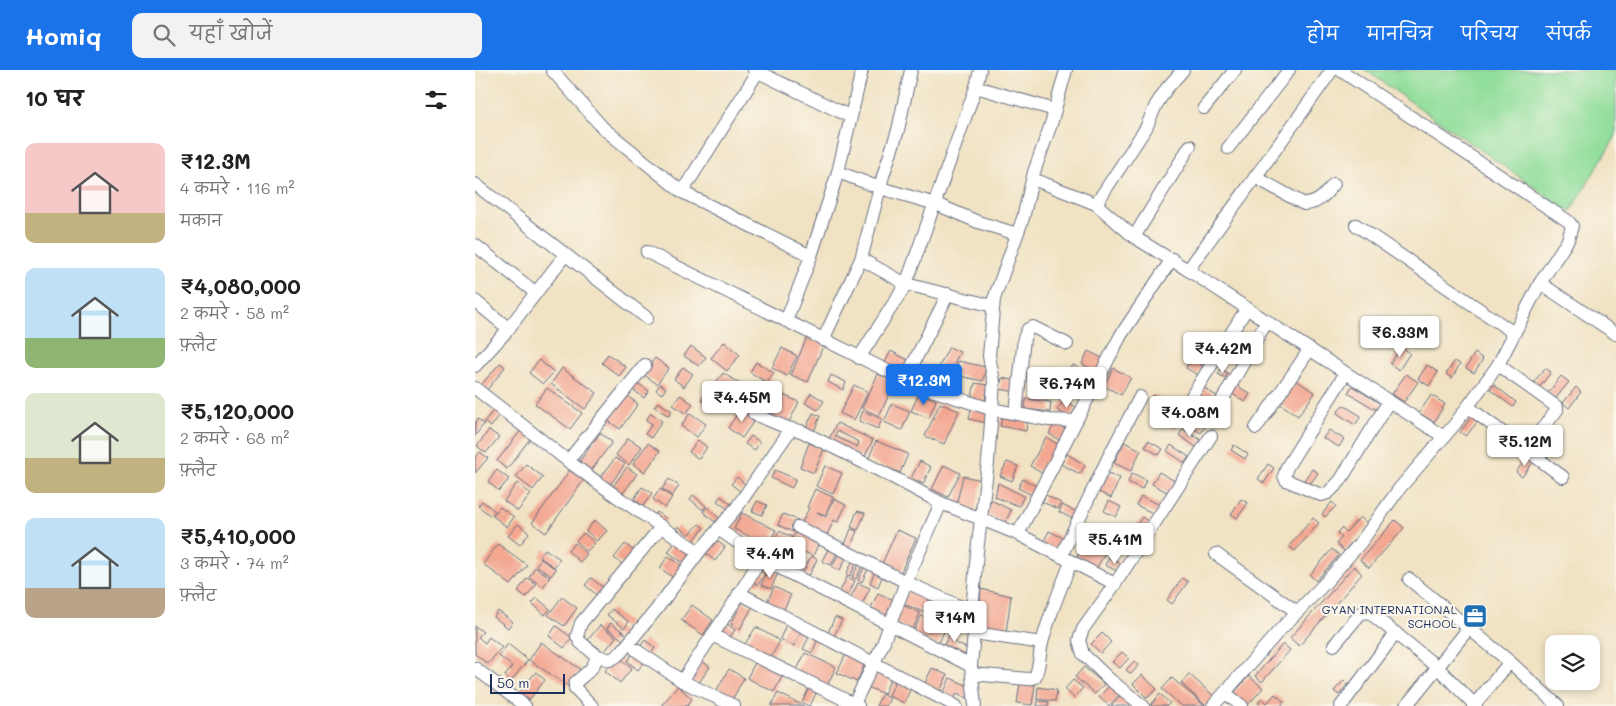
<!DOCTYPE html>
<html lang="hi">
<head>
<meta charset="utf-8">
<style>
  body { margin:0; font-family:Mali,"Playpen Sans Deva",sans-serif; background:#f2f2f2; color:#222; height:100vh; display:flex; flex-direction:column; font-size:19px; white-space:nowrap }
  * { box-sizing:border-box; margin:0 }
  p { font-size:16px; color:#767676 }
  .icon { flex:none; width:28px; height:28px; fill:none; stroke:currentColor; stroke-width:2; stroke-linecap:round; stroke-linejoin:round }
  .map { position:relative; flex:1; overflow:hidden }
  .panel { display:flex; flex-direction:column; background:#fff; width:475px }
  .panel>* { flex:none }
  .buttons { position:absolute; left:1070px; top:565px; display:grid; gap:10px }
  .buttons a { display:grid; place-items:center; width:55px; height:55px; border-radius:10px; background:#fff; box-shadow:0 2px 8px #0003; font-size:25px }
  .scale { position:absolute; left:15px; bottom:12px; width:75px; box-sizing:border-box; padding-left:5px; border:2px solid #1b2f5e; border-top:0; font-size:14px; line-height:18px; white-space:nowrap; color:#1b2f5e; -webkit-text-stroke:4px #fbf7ec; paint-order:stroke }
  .price { position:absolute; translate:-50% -42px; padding:0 11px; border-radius:5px; background:#fff; color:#222; font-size:16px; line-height:32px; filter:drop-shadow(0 1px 2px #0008) }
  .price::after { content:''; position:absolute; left:50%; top:30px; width:15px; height:11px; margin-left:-8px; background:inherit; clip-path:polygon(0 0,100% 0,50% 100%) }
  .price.on { background:#1a73e8; color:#fff }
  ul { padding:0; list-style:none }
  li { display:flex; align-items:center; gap:15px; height:125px; padding:0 25px }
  li span { display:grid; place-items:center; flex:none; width:140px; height:100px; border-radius:10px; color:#555 }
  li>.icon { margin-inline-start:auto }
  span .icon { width:60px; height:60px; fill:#fffc; stroke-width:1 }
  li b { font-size:21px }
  h2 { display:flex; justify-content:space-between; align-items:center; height:60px; padding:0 25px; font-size:21px }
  header { display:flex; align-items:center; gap:30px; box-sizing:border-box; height:70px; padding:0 25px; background:#1a73e8; color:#fff }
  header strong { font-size:24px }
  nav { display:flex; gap:28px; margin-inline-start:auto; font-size:18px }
  .search { width:350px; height:45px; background:#f2f2f2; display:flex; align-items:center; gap:12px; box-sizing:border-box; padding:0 18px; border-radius:10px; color:#767676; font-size:19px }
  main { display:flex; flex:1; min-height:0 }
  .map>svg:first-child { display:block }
  .green { fill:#92de9b; stroke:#56867c }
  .building { fill:#f3a690; fill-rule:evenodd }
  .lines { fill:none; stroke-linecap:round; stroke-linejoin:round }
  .minor-casing { stroke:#666e81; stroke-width:14 }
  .minor { stroke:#fff; stroke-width:12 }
  .labels { text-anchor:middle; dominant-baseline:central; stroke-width:4; stroke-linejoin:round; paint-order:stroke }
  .poi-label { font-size:12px; fill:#1b2f5e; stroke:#fbf7ec; text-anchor:end }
</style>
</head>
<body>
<header>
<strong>Homiq</strong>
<div class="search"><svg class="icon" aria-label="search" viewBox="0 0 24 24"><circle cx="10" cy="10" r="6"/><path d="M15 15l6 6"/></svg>यहाँ खोजें</div>
<nav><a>होम</a><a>मानचित्र</a><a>परिचय</a><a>संपर्क</a></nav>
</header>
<main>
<section class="panel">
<h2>10 घर<svg class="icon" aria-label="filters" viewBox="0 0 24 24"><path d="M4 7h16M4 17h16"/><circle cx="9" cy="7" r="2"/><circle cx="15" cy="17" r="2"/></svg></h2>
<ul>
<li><span style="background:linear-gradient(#f6c9c9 70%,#c2b280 0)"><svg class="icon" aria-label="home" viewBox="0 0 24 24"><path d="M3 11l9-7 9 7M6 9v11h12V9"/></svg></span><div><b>₹12.3M</b><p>4 कमरे · 116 m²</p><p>मकान</p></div></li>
<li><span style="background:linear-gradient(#bfe0f5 70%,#8fb573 0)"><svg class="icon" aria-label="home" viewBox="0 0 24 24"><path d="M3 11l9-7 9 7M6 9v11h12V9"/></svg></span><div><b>₹4,080,000</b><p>2 कमरे · 58 m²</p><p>फ़्लैट</p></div></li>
<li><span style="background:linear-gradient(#dfe7d0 65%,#c2b280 0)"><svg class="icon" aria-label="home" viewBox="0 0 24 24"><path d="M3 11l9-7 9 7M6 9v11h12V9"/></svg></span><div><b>₹5,120,000</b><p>2 कमरे · 68 m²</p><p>फ़्लैट</p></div></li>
<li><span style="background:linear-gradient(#bfe0f5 70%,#b9a48a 0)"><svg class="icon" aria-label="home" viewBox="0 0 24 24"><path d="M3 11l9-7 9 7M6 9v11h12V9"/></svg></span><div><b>₹5,410,000</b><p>3 कमरे · 74 m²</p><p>फ़्लैट</p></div></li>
</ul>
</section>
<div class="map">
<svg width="1141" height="636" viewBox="0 0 1141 636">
  <rect width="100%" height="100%" fill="#fbf7ec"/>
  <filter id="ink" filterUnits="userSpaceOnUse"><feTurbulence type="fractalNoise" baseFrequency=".02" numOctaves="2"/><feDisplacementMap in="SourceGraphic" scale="10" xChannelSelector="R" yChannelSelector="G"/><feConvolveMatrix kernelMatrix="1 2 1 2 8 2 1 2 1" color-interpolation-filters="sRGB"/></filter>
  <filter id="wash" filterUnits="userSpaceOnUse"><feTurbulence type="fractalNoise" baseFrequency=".0096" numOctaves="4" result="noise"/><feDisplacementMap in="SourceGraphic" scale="20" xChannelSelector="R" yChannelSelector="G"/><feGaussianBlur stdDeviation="1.12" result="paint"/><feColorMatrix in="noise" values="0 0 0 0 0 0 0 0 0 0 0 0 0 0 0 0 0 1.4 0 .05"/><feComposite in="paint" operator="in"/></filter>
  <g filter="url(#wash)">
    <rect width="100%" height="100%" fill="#f0e2c2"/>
    <path class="green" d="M890 0H1141V66L1095 142Z"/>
    <g id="blocks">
      <g class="building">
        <path d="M332 267 349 274 333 312 316 305Z"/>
        <path d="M249 272 265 285 252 301 236 288Z"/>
        <path d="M216 276 231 287 224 296 209 286Z"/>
        <path d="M474 277 485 282 465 320 455 314Z"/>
        <path d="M926 277 935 283 924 300 915 294Z"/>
        <path d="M307 278 322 286 312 306 297 298Z"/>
        <path d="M416 281 433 290 425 305 408 296Z"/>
        <path d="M613 281 629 289 623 302 607 294Z"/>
        <path d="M1000 283 1008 289 999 303 991 298Z"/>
        <path d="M133 284 151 297 144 306 127 293Z"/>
        <path d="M180 288 194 298 182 314 168 304Z"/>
        <path d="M716 289 728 296 723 305 711 298Z"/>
        <path d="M64 290 79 302 68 314 54 303Z"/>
        <path d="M483 291 511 297 508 311 480 305Z"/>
        <path d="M980 291 985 294 977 308 971 304Z"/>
        <path d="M281 292 299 303 292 313 275 302Z"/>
        <path d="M25 293 30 297 12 320 6 315Z"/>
        <path d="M598 295 611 301 605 313 592 307Z"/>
        <path d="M952 295 963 302 954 316 943 309Z"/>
        <path d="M208 297 218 304 209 317 199 309Z"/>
        <path d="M87 298 122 323 110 339 76 314Z"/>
        <path d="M638 298 656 308 646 325 629 316Z"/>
        <path d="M1070 298 1076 302 1064 318 1058 313Z"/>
        <path d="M746 299 753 303 750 308 743 304Z"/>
        <path d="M248 303 265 314 256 327 239 315Z"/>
        <path d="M403 304 420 312 404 346 387 338Z"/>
        <path d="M931 304 943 312 929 332 917 324Z"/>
        <path d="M356 305 371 312 368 320 353 312Z"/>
        <path d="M1086 306 1094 312 1081 328 1073 323Z"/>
        <path d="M527 308 543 311 541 322 525 319Z"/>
        <path d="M821 310 840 323 823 346 804 333Z"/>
        <path d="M161 312 174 321 169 328 156 318Z"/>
        <path d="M500 313 513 315 509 334 496 331Z"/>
        <path d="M758 313 775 324 770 332 753 321Z"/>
        <path d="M185 314 191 318 187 324 181 320Z"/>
        <path d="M236 315 252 326 242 341 226 330Z"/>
        <path d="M379 315 393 322 379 350 365 343Z"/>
        <path d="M1019 315 1041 332 1038 337 1015 320Z"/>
        <path d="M877 316 911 337 907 343 873 323Z"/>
        <path d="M1101 317 1106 322 1094 338 1088 333Z"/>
        <path d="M72 318 107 343 95 359 60 334Z"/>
        <path d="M729 318 745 328 740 336 724 326Z"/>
        <path d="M336 323 349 331 343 340 330 333Z"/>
        <path d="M444 323 461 330 454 348 436 341Z"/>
        <path d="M150 324 163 334 145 359 132 350Z"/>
        <path d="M306 324 324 332 312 356 295 348Z"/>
        <path d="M205 325 218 334 211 344 198 335Z"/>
        <path d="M678 325 693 333 690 339 674 331Z"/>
        <path d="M956 325 970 334 959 352 944 343Z"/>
        <path d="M723 327 738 337 733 345 718 335Z"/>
        <path d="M551 329 576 332 575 342 550 339Z"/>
        <path d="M589 330 601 337 595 348 582 340Z"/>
        <path d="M183 332 197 341 194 346 179 337Z"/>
        <path d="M465 333 484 341 469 374 450 366Z"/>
        <path d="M417 334 435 341 427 360 409 352Z"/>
        <path d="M868 335 886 346 880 355 862 343Z"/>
        <path d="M21 337 27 342 16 357 9 352Z"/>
        <path d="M266 338 281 348 267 368 253 358Z"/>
        <path d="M496 339 515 343 512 353 494 349Z"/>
        <path d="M713 340 719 344 721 340 733 346 728 354 731 355 726 363 706 350Z"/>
        <path d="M388 341 407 349 403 359 384 351Z"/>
        <path d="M690 342 705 350 700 359 685 351Z"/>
        <path d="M176 343 187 351 176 368 170 364 177 354 171 350Z"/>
        <path d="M215 343 231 354 222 367 206 356Z"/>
        <path d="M338 343 345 346 339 362 331 358Z"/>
        <path d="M528 343 553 347 551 361 525 356Z"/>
        <path d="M998 345 1004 350 991 366 985 362Z"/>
        <path d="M3 349 9 354 0 366V353Z"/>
        <path d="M362 353 398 370 389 388 353 371ZM362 361 384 372 382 377 360 366Z"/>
        <path d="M580 353 594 361 588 372 574 364Z"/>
        <path d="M47 359 57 366 32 399 22 391Z"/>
        <path d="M708 359 726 370 721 377 704 365Z"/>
        <path d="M14 360 24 367 11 383 2 376Z"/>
        <path d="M854 360 869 369 864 377 848 368Z"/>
        <path d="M125 363 137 372 116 401 104 392Z"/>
        <path d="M276 366 285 372 280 380 270 374Z"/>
        <path d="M571 367 584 375 568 404 555 396Z"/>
        <path d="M153 368 167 377 154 395 141 385Z"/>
        <path d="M223 370 232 377 224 389 214 382Z"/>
        <path d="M401 371 433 384 425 403 393 390Z"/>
        <path d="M673 371 688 379 684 385 670 377Z"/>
        <path d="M649 372 666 380 656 401 639 393Z"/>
        <path d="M173 373 185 381 170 402 158 394Z"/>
        <path d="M334 373 349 379 339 403 325 397Z"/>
        <path d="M696 375 714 387 710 393 692 381Z"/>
        <path d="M759 375 773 384 770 389 756 380Z"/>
        <path d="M5 382 13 388 0 403V388Z"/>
        <path d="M592 384 610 395 605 404 586 394Z"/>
        <path d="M1053 386 1059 391 1047 407 1041 402Z"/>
        <path d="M140 388 150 394 133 418 123 411Z"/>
        <path d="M445 391 456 397 448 414 436 408Z"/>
        <path d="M532 392 543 396 537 411 525 406Z"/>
        <path d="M51 394 68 407 58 420 41 407Z"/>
        <path d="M793 394 799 398 789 413 783 409Z"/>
        <path d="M469 395 485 403 473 427 457 419Z"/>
        <path d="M350 396 367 403 358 424 341 416Z"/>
        <path d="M97 397 111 407 71 463 57 453Z"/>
        <path d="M152 397 162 404 146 426 136 419Z"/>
        <path d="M837 399 843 403 833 417 827 413Z"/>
        <path d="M22 400 34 409 24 421 13 412Z"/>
        <path d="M300 400 321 409 317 418 296 408Z"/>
        <path d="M684 402 700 411 694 423 677 414Z"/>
        <path d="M633 403 645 408 636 428 624 422Z"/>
        <path d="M657 403 671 410 667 419 653 412Z"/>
        <path d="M488 406 507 410 500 441 481 436Z"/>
        <path d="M262 407 271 415 266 422 256 414Z"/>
        <path d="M194 409 204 416 197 426 187 419Z"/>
        <path d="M548 409 563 417 559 426 543 418Z"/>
        <path d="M42 413 56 424 43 441 29 431Z"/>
        <path d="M523 413 549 426 544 436 520 427Z"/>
        <path d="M167 417 177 423 168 436 159 429Z"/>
        <path d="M185 419 197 427 190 438 178 429Z"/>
        <path d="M340 419 358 427 350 445 342 442 351 447 359 429 371 435 363 452 359 450 351 467 325 456 334 438 332 437Z"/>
        <path d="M218 425 231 436 228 440 215 429Z"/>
        <path d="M571 425 586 433 583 439 567 432Z"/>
        <path d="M246 426 257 435 253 439 242 431Z"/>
        <path d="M666 426 685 435 680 444 661 435Z"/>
        <path d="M766 429 773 433 762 448 756 444Z"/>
        <path d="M516 430 536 440 530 453 510 444Z"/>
        <path d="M7 431 20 441 16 446 3 436Z"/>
        <path d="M282 431 292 435 287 445 277 441Z"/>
        <path d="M634 431 646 437 641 447 629 441Z"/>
        <path d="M857 432 861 436 850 447 847 444Z"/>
        <path d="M587 435 604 443 600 450 584 442Z"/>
        <path d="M25 437 39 447 32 457 18 446Z"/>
        <path d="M232 437 244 448 240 452 228 442Z"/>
        <path d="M382 441 390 443 383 460 376 457Z"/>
        <path d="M182 442 192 449 188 454 178 447Z"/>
        <path d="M267 443 301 460 293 475 259 459Z"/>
        <path d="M308 444 323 450 318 462 303 455Z"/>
        <path d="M667 447 674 452 667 462 660 457Z"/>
        <path d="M885 447 893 454 869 481 861 474 867 467 862 463 866 458 871 462Z"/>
        <path d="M838 448 844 453 820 481 814 476Z"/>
        <path d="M120 450 132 461 122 471 111 461Z"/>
        <path d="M920 450 929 458 894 498 885 490Z"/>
        <path d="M43 454 54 463 45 475 33 466Z"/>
        <path d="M224 454 229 458 216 474 199 461 203 456 214 465Z"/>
        <path d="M322 459 345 470 338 486 314 475Z"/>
        <path d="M376 459 382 461 375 480 369 477Z"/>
        <path d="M422 460 441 468 425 504 406 496Z"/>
        <path d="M304 461 317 467 304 494 291 487Z"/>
        <path d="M574 461 590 469 583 483 567 475Z"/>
        <path d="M661 461 666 465 660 474 654 471Z"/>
        <path d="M109 463 120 473 112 481 101 471Z"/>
        <path d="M238 468 250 477 240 491 228 481Z"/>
        <path d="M611 470 631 481 620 501 600 491Z"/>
        <path d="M201 471 218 482 210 494 193 482Z"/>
        <path d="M100 473 112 484 105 492 93 481Z"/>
        <path d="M23 474 52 495 36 515 8 494Z"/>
        <path d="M150 474 160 482 150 496 139 488Z"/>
        <path d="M355 475 364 479 356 495 347 491Z"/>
        <path d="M70 479 85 489 79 497 64 487Z"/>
        <path d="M857 479 864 485 841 511 835 505Z"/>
        <path d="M365 481 373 484 365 500 357 497Z"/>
        <path d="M318 483 328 487 322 499 312 495Z"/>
        <path d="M193 486 208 496 200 509 185 498Z"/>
        <path d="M336 486 342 489 334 506 328 503Z"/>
        <path d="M634 487 650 495 646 503 630 495Z"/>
        <path d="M379 488 383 490 375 506 371 505Z"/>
        <path d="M66 489 81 499 76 506 61 495Z"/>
        <path d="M385 492 388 494 381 509 377 507Z"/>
        <path d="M390 495 394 497 387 512 383 510Z"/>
        <path d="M879 496 887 504 824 576 815 568Z"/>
        <path d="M60 497 75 507 68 517 54 507Z"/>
        <path d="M294 498 303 503 296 519 286 515Z"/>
        <path d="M282 499 290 504 283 515 276 511Z"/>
        <path d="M401 499 409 502 403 517 395 513Z"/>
        <path d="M372 507 380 511 372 527 364 523Z"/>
        <path d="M52 508 61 514 51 527 43 521Z"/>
        <path d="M116 508 130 519 124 527 110 515Z"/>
        <path d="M707 508 713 512 697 534 692 530Z"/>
        <path d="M383 513 395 518 387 534 375 529Z"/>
        <path d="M436 515 457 525 448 542 427 533Z"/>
        <path d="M299 517 316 525 308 541 291 534Z"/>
        <path d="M506 519 536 526 531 563 503 558Z"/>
        <path d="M403 523 421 531 413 548 395 540Z"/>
        <path d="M87 527 102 538 89 556 73 545Z"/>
        <path d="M62 528 75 539 70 545 57 533Z"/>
        <path d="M268 531 278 536 265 559 256 554Z"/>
        <path d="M426 534 445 543 437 561 417 552Z"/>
        <path d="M217 535 238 550 228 565 206 550Z"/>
        <path d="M474 537 493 546 488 556 469 546Z"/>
        <path d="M137 539 154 552 149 558 132 545Z"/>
        <path d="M23 541 38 552 33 558 19 547Z"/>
        <path d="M446 546 471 557 463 575 438 563Z"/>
        <path d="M360 547 367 550 358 568 352 565Z"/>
        <path d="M312 552 327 559 319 576 305 569Z"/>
        <path d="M136 553 152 565 148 570 132 558Z"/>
        <path d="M251 553 260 560 254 568 245 561Z"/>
        <path d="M125 555 141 567 129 582 113 570Z"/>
        <path d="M0 556 8 562 3 567 10 573 14 567 27 577 13 594 0 584Z"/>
        <path d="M81 556 97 568 89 578 74 566Z"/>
        <path d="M281 557 305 571 295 589 270 574Z"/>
        <path d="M477 559 484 562 479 572 493 579 490 585 469 575Z"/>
        <path d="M336 563 344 567 337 583 328 579Z"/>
        <path d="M627 563 636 572 626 583 616 574Z"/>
        <path d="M170 570 180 578 174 586 164 578Z"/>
        <path d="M66 572 105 599 93 616 54 590Z"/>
        <path d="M33 574 53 590 36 611 30 606 37 596 24 586Z"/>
        <path d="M808 574 815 580 787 612 780 606Z"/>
        <path d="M159 582 170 591 163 600 152 591Z"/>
        <path d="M647 582 654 588 645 598 637 592Z"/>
        <path d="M330 583 361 597 352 616 321 602Z"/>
        <path d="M371 584 390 593 382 612 362 603Z"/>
        <path d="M142 586 157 598 145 613 130 601Z"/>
        <path d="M282 589 309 603 299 622 272 608Z"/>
        <path d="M227 591 235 597 223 614 215 608Z"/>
        <path d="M659 591 664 595 656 604 651 600Z"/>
        <path d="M399 596 417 605 409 624 390 616Z"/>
        <path d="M609 597 629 614 620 624 600 607Z"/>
        <path d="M457 598 472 605 465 622 449 615Z"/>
        <path d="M254 599 269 608 257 630 241 621Z"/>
        <path d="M61 602 70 610 54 630 44 622Z"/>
        <path d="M714 604 742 629 736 636H731L706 613Z"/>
        <path d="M667 605 682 619 672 628 658 614Z"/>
        <path d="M774 606 788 618 772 636 757 625Z"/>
        <path d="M475 608 496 617 492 628 482 623 478 632 467 627Z"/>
        <path d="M697 608 730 636H707L687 619Z"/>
        <path d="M421 609 437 616 429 633 414 626Z"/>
        <path d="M598 610 608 618 599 628 590 619Z"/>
        <path d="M869 610 873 614 864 625 859 621Z"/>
        <path d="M545 613 560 615 557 635 542 633Z"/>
        <path d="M203 616 217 629 212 636H186Z"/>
        <path d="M634 616 644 625 634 636 624 627Z"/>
        <path d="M563 617 582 620 580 631 562 629Z"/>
        <path d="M334 618 342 621 335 636 327 633Z"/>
        <path d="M303 623 329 636H296Z"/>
        <path d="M407 624 415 628 411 636H401Z"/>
        <path d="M685 624 695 633 692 636H677L676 635Z"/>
        <path d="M800 624 809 632 806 636H787L783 633 787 628 792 633Z"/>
        <path d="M646 625 656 633 654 636H636Z"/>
        <path d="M563 631 574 632 573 636H562Z"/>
      </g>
    </g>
  </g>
  <g filter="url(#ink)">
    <use href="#blocks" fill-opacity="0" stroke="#666e81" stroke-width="1"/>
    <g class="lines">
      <defs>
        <g id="minor">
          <path d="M77 0 128 58 207 122 284 0"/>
          <path d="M279 0 376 47"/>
          <path d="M436 0 423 60 408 106 386 189 431 214 501 17 505 0"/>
          <path d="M501 17 580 40"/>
          <path d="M729 38 760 0"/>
          <path d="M753 78 814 0"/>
          <path d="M363 102 405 118 461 134 503 152 542 164"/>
          <path d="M780 107 829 134C844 134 850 124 859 114"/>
          <path d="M558 109 621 134 659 167 713 200 969 367"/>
          <path d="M0 114 172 248"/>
          <path d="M207 122 336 186"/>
          <path d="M621 134 671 58 681 35 692 18 708 0"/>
          <path d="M881 155 1039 263"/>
          <path d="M659 167 715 76"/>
          <path d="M0 175 61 223"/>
          <path d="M172 182 441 315 516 339 574 350 601 351 646 265 697 189"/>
          <path d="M713 200C761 133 810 67 857 0"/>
          <path d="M1065 213 1141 264"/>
          <path d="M0 231 34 259"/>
          <path d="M311 251 336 186 363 102 387 0"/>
          <path d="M348 270 386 189"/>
          <path d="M384 288 431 214 518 236"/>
          <path d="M1023 295 1082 337V340L1051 379"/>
          <path d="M0 296 30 263 90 185"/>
          <path d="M870 304 812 397 809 406 811 410 846 425 853 423 865 411 914 331"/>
          <path d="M430 310 473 224"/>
          <path d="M0 318 93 391 141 426 224 482"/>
          <path d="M710 337 772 238"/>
          <path d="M993 337 1088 407"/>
          <path d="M541 343 549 268 553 259 558 257 592 274"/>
          <path d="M279 344 313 358 326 361 421 409 466 433 543 464 640 514"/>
          <path d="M737 348 792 251"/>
          <path d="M781 358 835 279"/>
          <path d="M93 391 170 295"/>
          <path d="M323 457 431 512 497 542"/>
          <path d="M243 459 287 489"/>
          <path d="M543 464 601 351"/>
          <path d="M741 484 822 542"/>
          <path d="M586 486 634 386 665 327"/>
          <path d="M934 509 1035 592 1083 636"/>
          <path d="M264 523 481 636"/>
          <path d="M499 563 567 573"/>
          <path d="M237 565 383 636"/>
          <path d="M859 575 886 543 894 542 962 597 1001 636"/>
          <path d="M161 580 207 611 258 534 284 492 287 489 496 596"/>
          <path d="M121 585 135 590 142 586 147 581 181 540 224 482 262 437 316 359"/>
          <path d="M0 598 50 636"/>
          <path d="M497 604 553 609 560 607C565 596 564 585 567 573 574 545 586 518 596 492"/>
          <path d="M207 611 259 636"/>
          <path d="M750 623 767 636"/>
          <path d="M117 636 100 618V613C108 605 122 598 121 585L105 572 102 566 106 553 186 457"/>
          <path d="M378 636 408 574 415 554 431 512 466 433"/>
          <path d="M500 636 496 596 499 563 497 542 502 482 513 392 519 312 514 286 519 229 548 148 559 102 576 54 591 0"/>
          <path d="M668 636 634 609 608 584 604 570 608 559 640 514 736 366"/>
          <path d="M738 636 803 562 851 512 886 472 924 419 980 354 1023 295 1065 213 1093 170 1097 156 1093 151 865 0"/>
          <path d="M866 636 921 563"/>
          <path d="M931 636 994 558"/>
          <path d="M998 636 1035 592"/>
        </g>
      </defs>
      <use href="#minor" class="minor-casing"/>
      <use href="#minor" class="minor"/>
    </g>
  </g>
  <defs>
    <symbol id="office-square" viewBox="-11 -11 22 22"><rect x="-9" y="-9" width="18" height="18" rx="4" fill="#1f6fb2" stroke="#fbf7ec"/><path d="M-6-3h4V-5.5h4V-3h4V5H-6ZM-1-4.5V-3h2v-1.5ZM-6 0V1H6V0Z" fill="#fff"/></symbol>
  </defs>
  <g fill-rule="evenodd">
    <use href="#office-square" x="986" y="532" width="28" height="28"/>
  </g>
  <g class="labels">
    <g class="poi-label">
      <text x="982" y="539">GYAN INTERNATIONAL<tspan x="982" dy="14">SCHOOL</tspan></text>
    </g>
  </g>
</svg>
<div class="buttons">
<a><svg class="icon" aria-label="layers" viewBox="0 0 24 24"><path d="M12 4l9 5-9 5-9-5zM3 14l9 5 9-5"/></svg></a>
</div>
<div class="scale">50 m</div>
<b class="price" style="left:925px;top:288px">₹6.33M</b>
<b class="price" style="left:748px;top:304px">₹4.42M</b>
<b class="price on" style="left:449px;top:336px">₹12.3M</b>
<b class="price" style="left:592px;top:339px">₹6.74M</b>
<b class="price" style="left:267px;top:353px">₹4.45M</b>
<b class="price" style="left:715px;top:368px">₹4.08M</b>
<b class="price" style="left:1050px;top:397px">₹5.12M</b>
<b class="price" style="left:640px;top:495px">₹5.41M</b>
<b class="price" style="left:295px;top:509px">₹4.4M</b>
<b class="price" style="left:480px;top:573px">₹14M</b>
</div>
</main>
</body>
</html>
